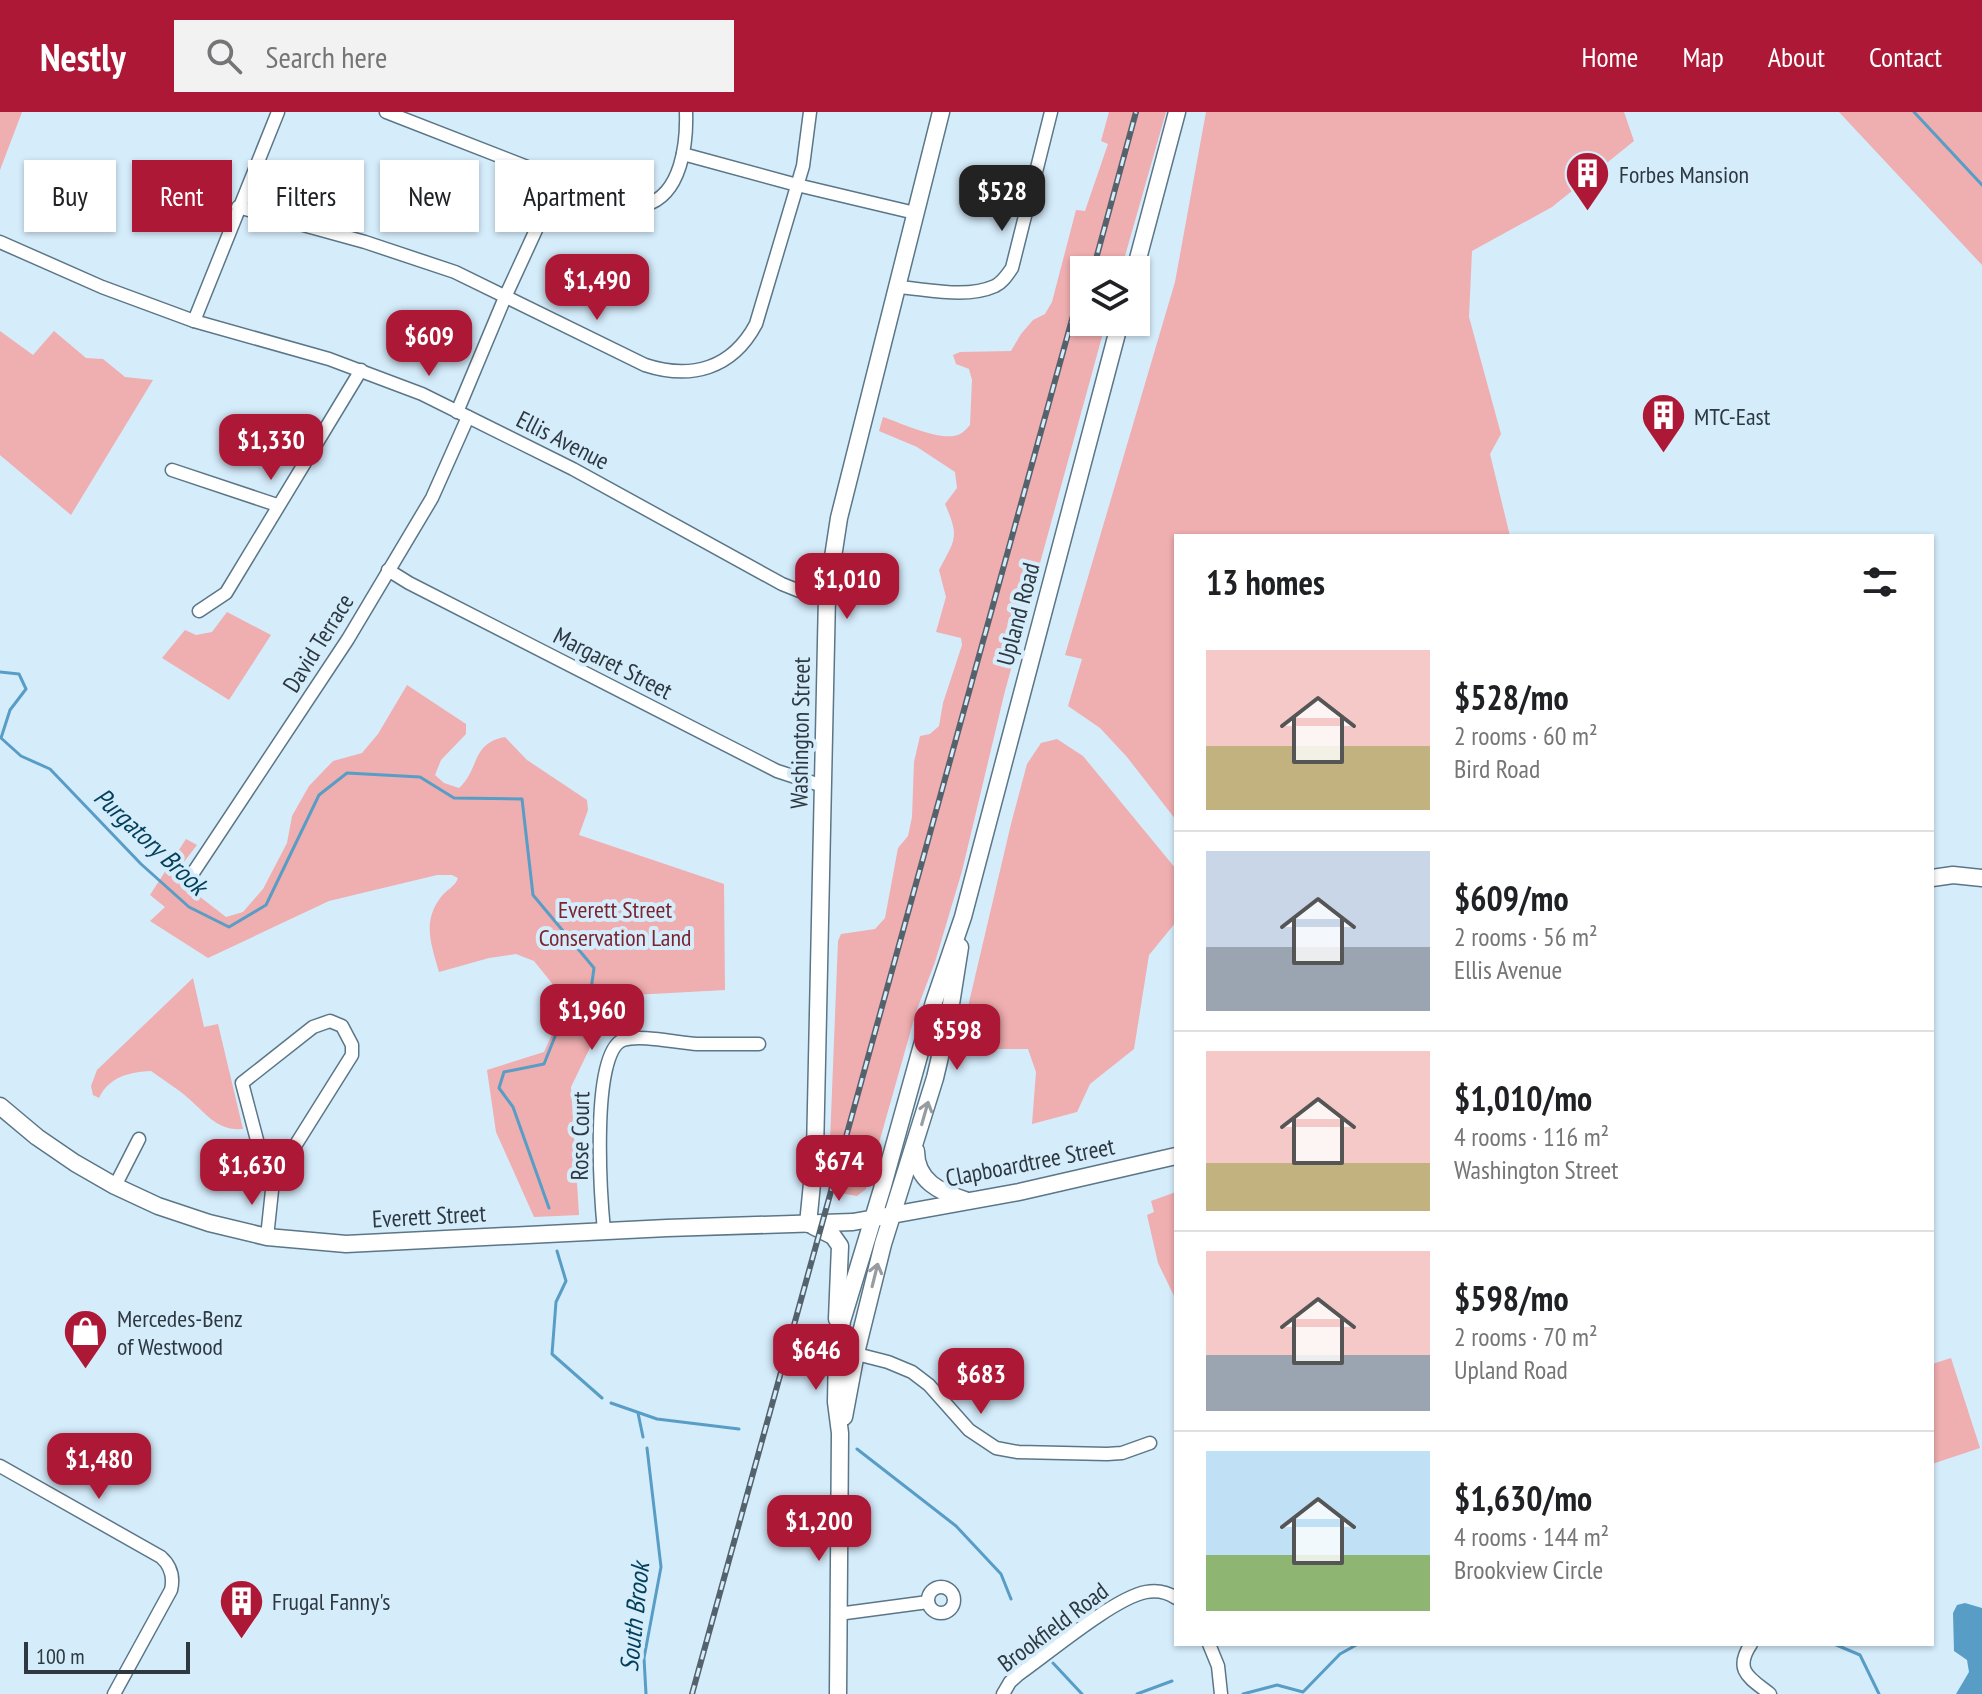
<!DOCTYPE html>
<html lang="en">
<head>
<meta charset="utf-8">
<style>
  body { margin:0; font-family:"PT Sans Narrow",sans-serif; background:#f2f2f2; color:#202124; height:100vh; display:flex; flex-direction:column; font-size:30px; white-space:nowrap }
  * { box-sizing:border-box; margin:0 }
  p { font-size:26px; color:#757577 }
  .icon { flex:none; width:44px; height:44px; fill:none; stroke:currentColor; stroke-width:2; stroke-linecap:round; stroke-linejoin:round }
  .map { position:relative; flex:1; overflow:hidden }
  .panel { position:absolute; left:1174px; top:422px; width:760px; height:1112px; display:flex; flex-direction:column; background:#fff; border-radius:0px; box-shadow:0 2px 6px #0004 }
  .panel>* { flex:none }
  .banner { position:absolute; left:24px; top:48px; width:760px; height:72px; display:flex; gap:16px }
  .controls { position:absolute; left:1070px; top:144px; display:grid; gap:16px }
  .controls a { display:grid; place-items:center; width:80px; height:80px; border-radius:0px; background:#fff; box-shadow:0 2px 6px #0004; font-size:40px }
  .scale { position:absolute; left:24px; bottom:20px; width:166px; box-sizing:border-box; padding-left:8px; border:4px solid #2d3840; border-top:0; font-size:22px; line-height:28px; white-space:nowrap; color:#2d3840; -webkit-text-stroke:6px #d5ecfb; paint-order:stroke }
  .price { position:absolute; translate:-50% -68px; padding:0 18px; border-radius:16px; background:#ad1837; color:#fff; font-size:26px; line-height:52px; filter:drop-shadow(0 2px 4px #0008) }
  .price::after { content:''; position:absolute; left:50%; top:48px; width:24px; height:18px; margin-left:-12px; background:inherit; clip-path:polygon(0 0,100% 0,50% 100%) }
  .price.selected { background:#222; color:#fff }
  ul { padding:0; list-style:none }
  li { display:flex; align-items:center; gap:24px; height:200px; padding:0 32px }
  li+li { border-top:2px solid #e0e0e0 }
  li span { display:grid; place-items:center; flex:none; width:224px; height:160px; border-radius:0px; color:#555 }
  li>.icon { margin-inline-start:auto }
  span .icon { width:96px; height:96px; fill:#fffc; stroke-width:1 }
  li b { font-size:34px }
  h2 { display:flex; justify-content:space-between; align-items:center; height:96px; padding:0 32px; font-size:34px }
  .chip { padding:0 28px; border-radius:0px; background:#fff; box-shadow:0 2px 6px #0004; font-size:28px; line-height:72px }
  .chip.selected { background:#ad1837; color:#fff }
  header { display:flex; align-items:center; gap:48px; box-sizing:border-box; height:112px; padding:0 40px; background:#ad1837; color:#fff }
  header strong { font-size:38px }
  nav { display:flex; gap:44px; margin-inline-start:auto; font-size:28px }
  .search { width:560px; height:72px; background:#f2f2f2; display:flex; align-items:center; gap:20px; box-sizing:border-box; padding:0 28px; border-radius:0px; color:#757577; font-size:30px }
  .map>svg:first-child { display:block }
  .green { fill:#efaeb0 }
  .water { fill:#589dc5 }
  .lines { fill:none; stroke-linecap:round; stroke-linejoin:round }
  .stream { stroke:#589dc5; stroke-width:3 }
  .street-casing { stroke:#5b7687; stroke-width:15 }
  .secondary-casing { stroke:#5b7687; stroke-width:19 }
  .street { stroke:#fff; stroke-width:12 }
  .secondary { stroke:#fff; stroke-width:16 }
  .rail-casing { stroke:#54626c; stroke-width:6 }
  .rail { stroke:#d5ecfb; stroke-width:3; stroke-dasharray:9; stroke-linecap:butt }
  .oneway { stroke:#969ca0 }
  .labels { text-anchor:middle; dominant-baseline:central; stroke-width:8; stroke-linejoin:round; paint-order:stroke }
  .poi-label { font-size:24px; fill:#2d3840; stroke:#d5ecfb; text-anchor:start }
  .street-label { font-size:24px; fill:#2d3840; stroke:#d5ecfb }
  .park-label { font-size:24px; fill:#7b232e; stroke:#d5ecfb }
  .water-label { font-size:26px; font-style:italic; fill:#023f5a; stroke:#d5ecfb }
</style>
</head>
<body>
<header>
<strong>Nestly</strong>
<div class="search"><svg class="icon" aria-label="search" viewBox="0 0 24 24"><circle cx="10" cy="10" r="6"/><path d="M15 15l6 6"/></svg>Search here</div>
<nav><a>Home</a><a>Map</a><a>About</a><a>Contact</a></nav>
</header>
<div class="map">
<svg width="1982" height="1582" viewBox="0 0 1982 1582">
  <rect width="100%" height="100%" fill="#d5ecfb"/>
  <g class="green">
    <path d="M0 0H22L0 58Z"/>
    <path d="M1109 0H1166L1121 158H1084V210H1106L1005 579 962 759 935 850 916 900 866 1077 857 1084 828 1079 838 829 841 822 875 817 885 806 898 736 908 724 912 705 914 650 920 624 930 622 939 614 943 591 962 533 961 526 936 520 946 485 939 458C955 427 960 426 945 392L957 376 955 360 917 335 879 319 883 305C901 311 943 331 960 322 964 320 967 316 970 313L972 268 969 257 956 252 953 243 960 240 1011 239 1021 222 1033 208 1045 202 1052 190 1076 98 1085 99 1108 32 1101 29Z"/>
    <path d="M1206 0H1624L1634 29 1552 95 1472 139 1469 205 1501 322 1490 342 1510 424H1176V708L1127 645 1100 616 1068 594 1082 547 1065 543 1175 170Z"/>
    <path d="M1839 0H1982V153Z"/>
    <path d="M0 219 33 243 54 219 86 246 103 247 125 265 153 268 71 403 0 343Z"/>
    <path d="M227 500 271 523 229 588 162 546 185 518 196 523 212 520Z"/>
    <path d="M407 573 466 612V622L441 648 435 663 444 671 459 676C480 657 471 631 505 625L527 648 587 688 588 698 579 723 724 772 725 878 615 884 571 975 579 1103 534 1105 496 1020 487 958 544 940 557 911 573 887 563 885 534 849 516 842 489 846 439 860C431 831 422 810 441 785 447 777 455 775 458 766L452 763H437L329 789 208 846 150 809 165 795 150 783 186 727 197 733 173 764 226 805 243 800 263 777 287 731 292 704 309 674 333 649 362 641 378 622Z"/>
    <path d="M1057 627 1083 644 1176 757V810L1149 843 1134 937 1090 972 1077 1000 1032 1012 1036 960 1028 937H958L1011 712 1027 652 1041 631Z"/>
    <path d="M193 866 204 915 218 912 243 1017C216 1019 206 1001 188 986 177 976 163 968 151 959 129 960 109 965 99 986L93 983 91 974 97 958Z"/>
    <path d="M1176 1080V1188L1158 1151 1147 1103 1154 1100 1151 1089Z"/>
    <path d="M1951 1246 1980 1336 1932 1352V1252Z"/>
  </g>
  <path class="water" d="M1965 1491 1982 1496V1582H1956L1969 1560 1967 1548 1954 1539 1953 1501 1957 1493Z"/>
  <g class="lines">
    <g class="stream">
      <path d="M1914 0 1982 73"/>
      <path d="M0 560 19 562 26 577 10 598 1 626 21 644 50 657 141 752 189 795 229 815 266 793 319 683 347 661 420 665 454 686 522 687 533 783 594 856 589 892 558 917 544 952 504 960 499 976 513 995 549 1096"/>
      <path d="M557 1139 566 1169 556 1190 552 1242 602 1286"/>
      <path d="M611 1291 657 1307 739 1317"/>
      <path d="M638 1301 643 1325"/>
      <path d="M857 1337 956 1414 1001 1462 1011 1487"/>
      <path d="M1834 1532 1860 1543 1879 1582"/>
      <path d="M1053 1551 1082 1582"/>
      <path d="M646 1582 644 1546 661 1455 647 1336"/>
      <path d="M1137 1582 1172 1569"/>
      <path d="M1243 1582 1277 1573 1303 1580 1340 1542 1358 1532"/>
    </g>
    <defs>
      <g id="street">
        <path d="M386 0 620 91C627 92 637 95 645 93 682 83 687 30 686 0"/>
        <path d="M683 42 797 73 915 101"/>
        <path d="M238 95 365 130 455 160 645 253C691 268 732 257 756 212L803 54 810 0"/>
        <path d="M0 130 102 175 194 209 329 247 422 282 573 357 782 472 802 480 827 484"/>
        <path d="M897 175C927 177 966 187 995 174 1003 170 1007 163 1012 156L1051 0"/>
        <path d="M194 209 278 0"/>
        <path d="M457 300 506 183 559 68"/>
        <path d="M172 358 277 393"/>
        <path d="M388 458 409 471 777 659 823 674"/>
        <path d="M199 499 226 481 361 258"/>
        <path d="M187 770 348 527 432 386 468 305"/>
        <path d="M330 909 342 914 352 933V943L273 1069 262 1047 242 971 313 915Z"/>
        <path d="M115 1074 139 1027"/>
        <path d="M604 1119C601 1088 590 940 623 928 641 922 677 931 697 932 717 932 738 932 759 932"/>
        <path d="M267 1125 273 1069"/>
        <path d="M837 1237 888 1250 912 1260 929 1273 969 1318 996 1336 1018 1340 1107 1342 1122 1341 1150 1331"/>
        <path d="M0 1354 161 1445C171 1454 174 1465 171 1478L114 1582"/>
        <circle cx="941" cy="1488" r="13"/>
        <path d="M838 1502 928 1490"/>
        <path d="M1209 1532 1218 1554 1221 1582"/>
        <path d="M1751 1532C1733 1559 1750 1566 1770 1582"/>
        <path d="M1003 1582 1010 1570 1019 1562C1049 1541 1114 1486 1146 1480 1157 1478 1167 1480 1176 1486"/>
      </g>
      <g id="secondary">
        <path d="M1135 158 1177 0"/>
        <path d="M1932 766 1953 763 1982 766"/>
        <path d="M0 994 37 1025 75 1051 115 1074 158 1094 209 1111 267 1125 346 1132 667 1116 853 1110 1019 1080 1176 1044"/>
        <path d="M916 1039C916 1069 940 1080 965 1088"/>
        <path d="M808 1112 815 1041 827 484 839 406 941 0"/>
        <path d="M813 1114 833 1124 840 1134 837 1207"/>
        <path d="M844 1305 856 1241 883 1132 935 966 948 911 960 835"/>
        <path d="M838 1582 840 1321 836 1290 837 1237 842 1209 882 1077 934 890 963 805 1120 210"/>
      </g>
    </defs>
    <use href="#street" class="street-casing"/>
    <use href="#secondary" class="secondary-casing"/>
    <use href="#street" class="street"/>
    <use href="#secondary" class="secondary"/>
    <defs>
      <g id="rail">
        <path d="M1093 158 1136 0"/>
        <path d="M692 1582 1084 164"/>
      </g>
    </defs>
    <use href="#rail" class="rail-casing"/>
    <use href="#rail" class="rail"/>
  </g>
  <defs><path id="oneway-shaft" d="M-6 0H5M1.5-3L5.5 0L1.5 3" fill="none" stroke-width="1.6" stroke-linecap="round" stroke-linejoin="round" transform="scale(2)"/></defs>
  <g class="oneway">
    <use href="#oneway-shaft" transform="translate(925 1001) rotate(-74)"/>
    <use href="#oneway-shaft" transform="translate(875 1163) rotate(-76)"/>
  </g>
  <defs>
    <symbol id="building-pin" viewBox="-11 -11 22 30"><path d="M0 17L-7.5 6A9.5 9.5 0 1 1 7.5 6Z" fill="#ad1837" stroke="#d5ecfb"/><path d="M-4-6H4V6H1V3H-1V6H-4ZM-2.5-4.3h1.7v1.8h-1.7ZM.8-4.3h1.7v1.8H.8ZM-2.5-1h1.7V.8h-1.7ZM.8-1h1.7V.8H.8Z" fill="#fff"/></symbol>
    <symbol id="shop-pin" viewBox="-11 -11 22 30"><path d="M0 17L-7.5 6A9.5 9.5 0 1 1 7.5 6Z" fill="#ad1837" stroke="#d5ecfb"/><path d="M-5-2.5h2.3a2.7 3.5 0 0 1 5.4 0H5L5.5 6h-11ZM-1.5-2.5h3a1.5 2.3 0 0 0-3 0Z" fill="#fff"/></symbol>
  </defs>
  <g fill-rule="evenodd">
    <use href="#building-pin" x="1562" y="36" width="51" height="69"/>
    <use href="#building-pin" x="1638" y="278" width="51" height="69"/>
    <use href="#shop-pin" x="60" y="1194" width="51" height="69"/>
    <use href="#building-pin" x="216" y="1464" width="51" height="69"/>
  </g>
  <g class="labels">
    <g class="poi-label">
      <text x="1619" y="62">Forbes Mansion</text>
      <text x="1694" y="304">MTC-East</text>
      <text x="117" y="1206">Mercedes-Benz<tspan x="117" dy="28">of Westwood</tspan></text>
      <text x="272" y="1489">Frugal Fanny's</text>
    </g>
    <g class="street-label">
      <text transform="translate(563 328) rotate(27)">Ellis Avenue</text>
      <text transform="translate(1018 502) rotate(-75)">Upland Road</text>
      <text transform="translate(318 531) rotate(-58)">David Terrace</text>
      <text transform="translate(613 551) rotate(27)">Margaret Street</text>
      <text transform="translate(800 621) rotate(-89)">Washington Street</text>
      <text transform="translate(580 1024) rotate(-89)">Rose Court</text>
      <text transform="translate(1030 1050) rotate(-11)">Clapboardtree Street</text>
      <text transform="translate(429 1104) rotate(-3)">Everett Street</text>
      <text transform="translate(1053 1515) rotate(-37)">Brookfield Road</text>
    </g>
    <g class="park-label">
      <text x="615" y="797">Everett Street<tspan x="615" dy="28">Conservation Land</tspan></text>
    </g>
    <g class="water-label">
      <text transform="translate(151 729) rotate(43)">Purgatory Brook</text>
      <text transform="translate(634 1505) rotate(-84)">South Brook</text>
    </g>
  </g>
</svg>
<div class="controls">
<a><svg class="icon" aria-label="layers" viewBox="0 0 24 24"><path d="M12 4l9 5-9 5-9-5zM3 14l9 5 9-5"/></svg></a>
</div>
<div class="scale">100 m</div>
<b class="price selected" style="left:1002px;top:121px">$528</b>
<b class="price" style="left:597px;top:210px">$1,490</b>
<b class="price" style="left:429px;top:266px">$609</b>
<b class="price" style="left:271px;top:370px">$1,330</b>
<b class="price" style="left:847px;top:509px">$1,010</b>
<b class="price" style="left:592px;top:940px">$1,960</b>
<b class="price" style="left:957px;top:960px">$598</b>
<b class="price" style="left:839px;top:1091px">$674</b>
<b class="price" style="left:252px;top:1095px">$1,630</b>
<b class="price" style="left:816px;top:1280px">$646</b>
<b class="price" style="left:981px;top:1304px">$683</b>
<b class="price" style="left:99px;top:1389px">$1,480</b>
<b class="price" style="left:819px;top:1451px">$1,200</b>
<div class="banner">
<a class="chip">Buy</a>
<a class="chip selected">Rent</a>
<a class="chip">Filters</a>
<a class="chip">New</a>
<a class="chip">Apartment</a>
</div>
<section class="panel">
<h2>13 homes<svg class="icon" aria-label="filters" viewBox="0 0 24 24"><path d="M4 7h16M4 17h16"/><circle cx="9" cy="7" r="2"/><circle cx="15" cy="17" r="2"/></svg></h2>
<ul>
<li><span style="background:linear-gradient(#f6c9c9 60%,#c2b280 0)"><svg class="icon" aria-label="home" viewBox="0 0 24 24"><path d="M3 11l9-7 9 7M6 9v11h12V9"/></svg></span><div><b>$528/mo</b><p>2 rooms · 60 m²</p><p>Bird Road</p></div></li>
<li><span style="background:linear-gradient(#c9d6e8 60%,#9aa5b1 0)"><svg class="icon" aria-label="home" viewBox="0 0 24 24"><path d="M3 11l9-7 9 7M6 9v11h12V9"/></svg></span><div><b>$609/mo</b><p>2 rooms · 56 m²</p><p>Ellis Avenue</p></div></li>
<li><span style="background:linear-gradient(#f6c9c9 70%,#c2b280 0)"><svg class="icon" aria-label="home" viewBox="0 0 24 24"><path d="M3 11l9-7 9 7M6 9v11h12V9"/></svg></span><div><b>$1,010/mo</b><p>4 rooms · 116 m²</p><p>Washington Street</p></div></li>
<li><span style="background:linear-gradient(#f6c9c9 65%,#9aa5b1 0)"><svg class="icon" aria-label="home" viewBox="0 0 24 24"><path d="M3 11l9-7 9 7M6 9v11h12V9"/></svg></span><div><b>$598/mo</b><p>2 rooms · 70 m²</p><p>Upland Road</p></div></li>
<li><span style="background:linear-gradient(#bfe0f5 65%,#8fb573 0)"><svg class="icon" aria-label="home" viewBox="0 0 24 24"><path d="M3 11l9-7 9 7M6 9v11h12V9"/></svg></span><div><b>$1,630/mo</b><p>4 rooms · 144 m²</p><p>Brookview Circle</p></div></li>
</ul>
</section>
</div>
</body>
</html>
